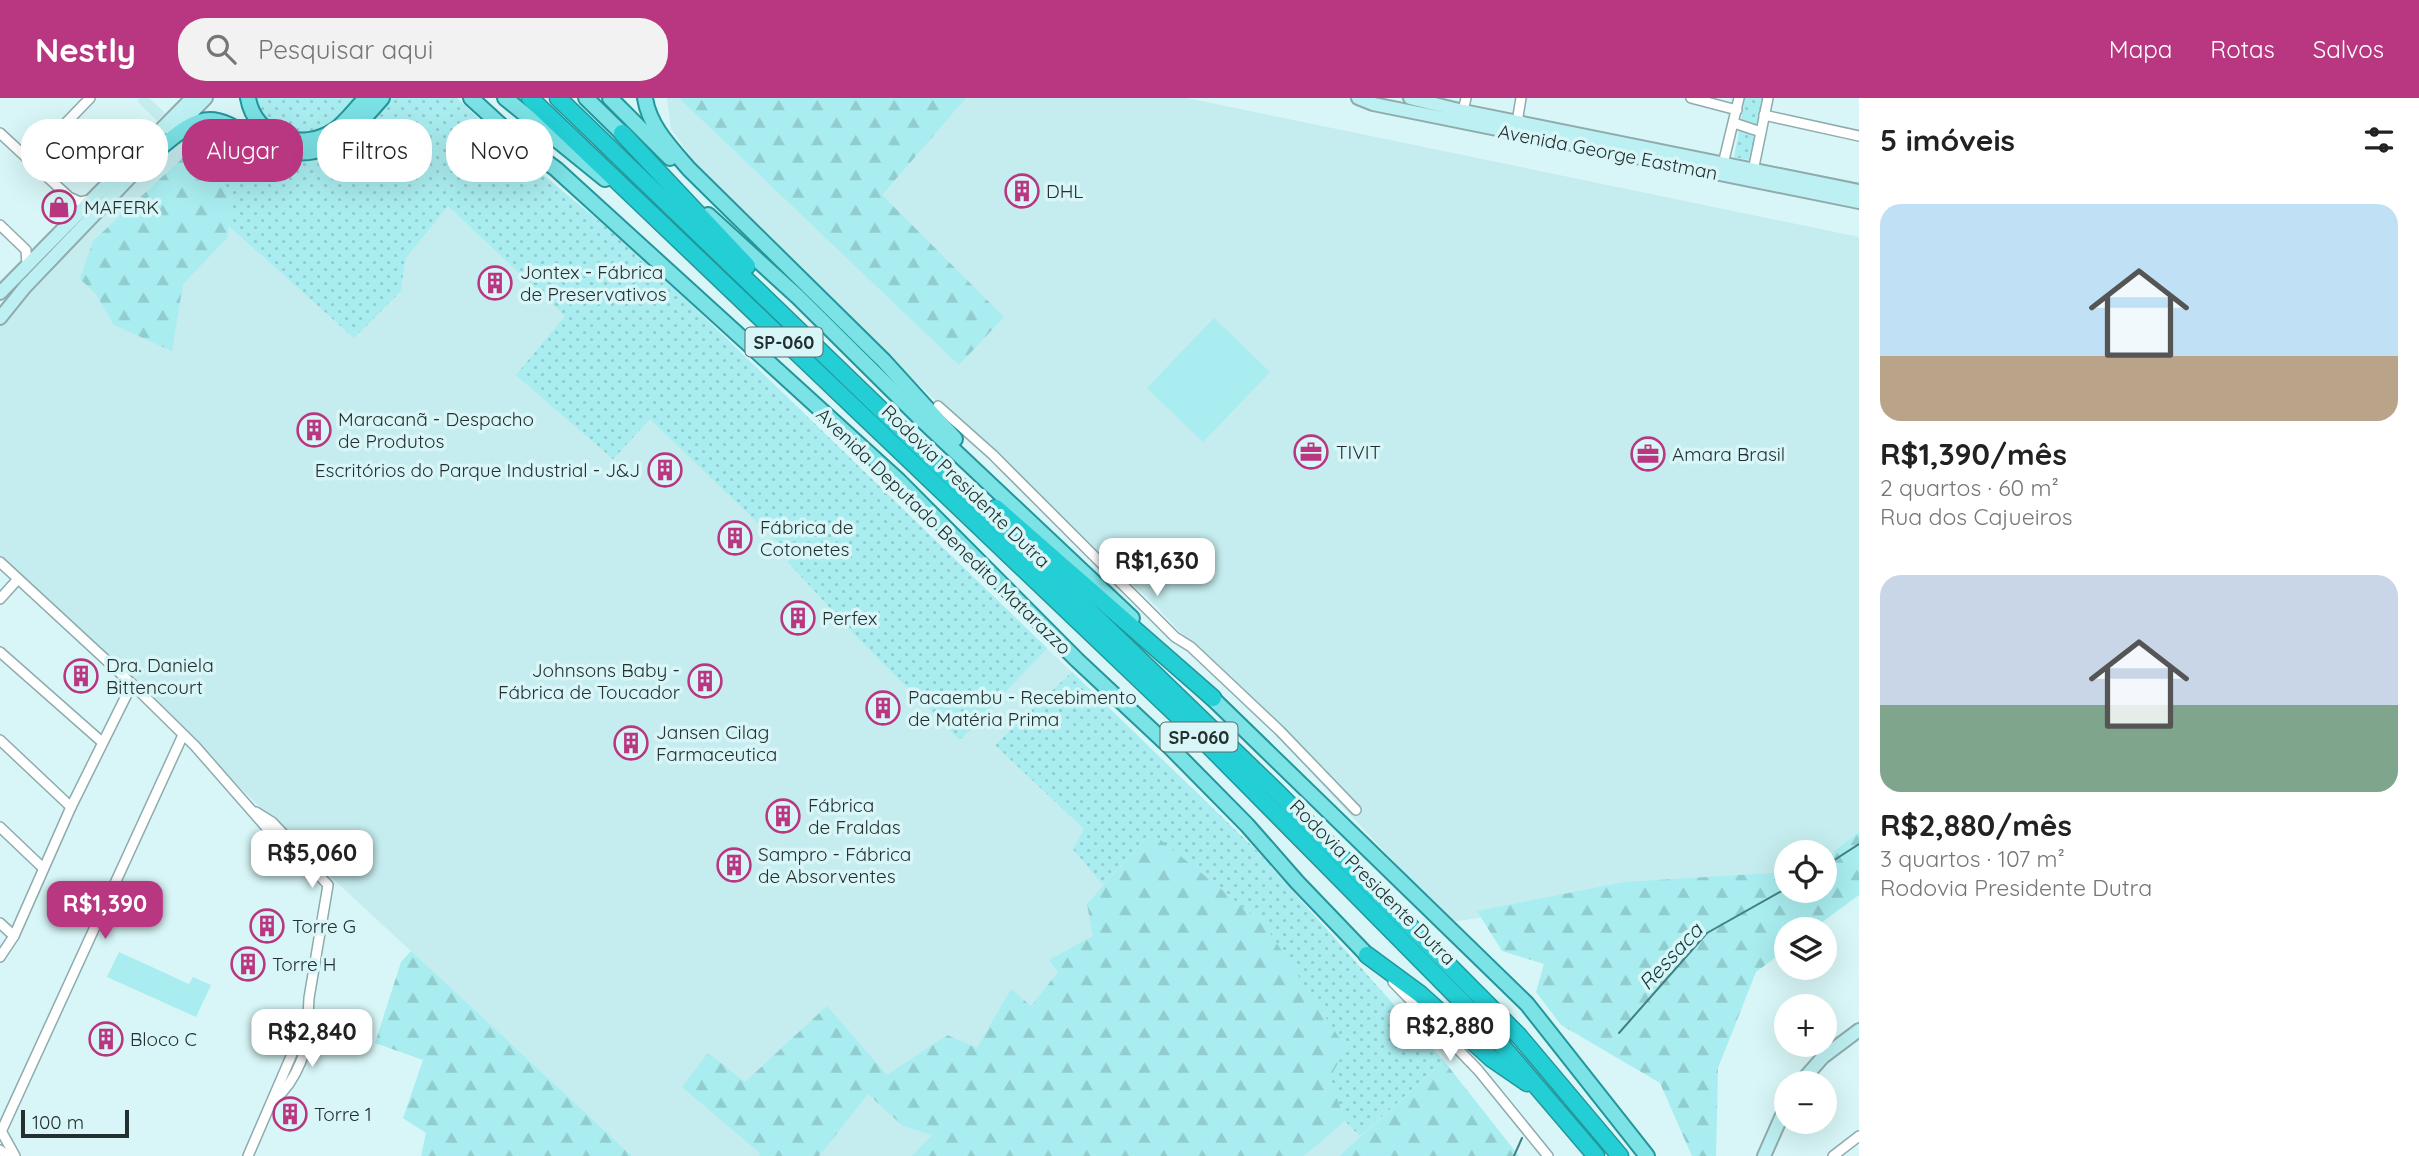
<!DOCTYPE html>
<html lang="pt">
<head>
<meta charset="utf-8">
<style>
  body { margin:0; font-family:Quicksand,sans-serif; background:#f2f2f2; color:#222; height:100vh; display:flex; flex-direction:column; font-size:26px; white-space:nowrap }
  * { box-sizing:border-box; margin:0 }
  p { font-size:23px; color:#767676 }
  .icon { flex:none; width:38px; height:38px; fill:none; stroke:currentColor; stroke-width:2; stroke-linecap:round; stroke-linejoin:round }
  .map { position:relative; flex:1; overflow:hidden }
  .sheet { display:flex; flex-direction:column; background:#fff; width:560px }
  .sheet>* { flex:none }
  .hud { position:absolute; left:21px; top:21px; width:665px; height:63px; display:flex; gap:14px }
  .controls { position:absolute; left:1774px; top:742px; display:grid; gap:14px }
  .controls a { display:grid; place-items:center; width:63px; height:63px; border-radius:50%; background:#fff; box-shadow:0 7px 28px #0002; font-size:35px }
  .scale { position:absolute; left:21px; bottom:18px; width:108px; box-sizing:border-box; padding-left:7px; border:4px solid #242f2f; border-top:0; font-size:19px; line-height:24px; white-space:nowrap; color:#242f2f; -webkit-text-stroke:5px #d8f6f7; paint-order:stroke }
  .price { position:absolute; translate:-50% -60px; padding:0 16px; border-radius:14px; background:#fff; color:#222; font-size:23px; line-height:46px; filter:drop-shadow(0 2px 4px #0008) }
  .price::after { content:''; position:absolute; left:50%; top:42px; width:21px; height:16px; margin-left:-10px; background:inherit; clip-path:polygon(0 0,100% 0,50% 100%) }
  .price.active { background:#b93781; color:#fff }
  ul { padding:0; list-style:none }
  li { display:grid; align-content:center; gap:14px; height:371px; padding:0 21px }
  li span { display:grid; place-items:center; height:217px; border-radius:21px; color:#555 }
  li>.icon { margin-inline-start:auto }
  span .icon { width:126px; height:126px; fill:#fffc; stroke-width:1 }
  li b { font-size:30px }
  h2 { display:flex; justify-content:space-between; align-items:center; height:84px; padding:0 21px; font-size:30px }
  .pill { padding:0 24px; border-radius:28px; background:#fff; box-shadow:0 7px 28px #0002; font-size:24px; line-height:63px }
  .pill.active { background:#b93781; color:#fff }
  header { display:flex; align-items:center; gap:42px; box-sizing:border-box; height:98px; padding:0 35px; background:#b93781; color:#fff }
  header strong { font-size:33px }
  nav { display:flex; gap:38px; margin-inline-start:auto; font-size:24px }
  .search { width:490px; height:63px; background:#f2f2f2; display:flex; align-items:center; gap:18px; box-sizing:border-box; padding:0 24px; border-radius:28px; color:#767676; font-size:26px }
  main { display:flex; flex:1; min-height:0 }
  .map>svg:first-child { display:block }
  .built { fill:#c5ecee }
  .grass { fill:url(#grass-dots) }
  .forest { fill:url(#forest-firs) }
  .pitch { fill:#a9edf0 }
  .lines { fill:none; stroke-linecap:round; stroke-linejoin:round }
  .stream { stroke:#418083; stroke-width:2 }
  .street-casing { stroke:#8fabac; stroke-width:12 }
  .secondary-casing { stroke:#8fabac; stroke-width:16 }
  .primary-casing { stroke:#23969b; stroke-width:18 }
  .highway-casing { stroke:#23969b; stroke-width:19 }
  .street { stroke:#fff; stroke-width:9 }
  .secondary { stroke:#bdf0f2; stroke-width:12 }
  .primary { stroke:#7be2e6; stroke-width:14 }
  .highway { stroke:#23ced5; stroke-width:16 }
  .labels { text-anchor:middle; dominant-baseline:central; stroke-width:7; stroke-linejoin:round; paint-order:stroke }
  .shield { fill:#d8f6f7; stroke:#5a6b6b; stroke-width:2 }
  .shield-label { font-size:18px; font-weight:bold; fill:#242f2f }
  .street-label { font-size:19px; fill:#242f2f; stroke:#d8f6f7 }
  .poi-label { font-size:19px; fill:#242f2f; stroke:#d8f6f7; text-anchor:start }
  .water-label { font-size:21px; font-style:italic; fill:#0f393b; stroke:#d8f6f7 }
</style>
</head>
<body>
<header>
<strong>Nestly</strong>
<div class="search"><svg class="icon" aria-label="search" viewBox="0 0 24 24"><circle cx="10" cy="10" r="6"/><path d="M15 15l6 6"/></svg>Pesquisar aqui</div>
<nav><a>Mapa</a><a>Rotas</a><a>Salvos</a></nav>
</header>
<main>
<div class="map">
<svg width="1859" height="1058" viewBox="0 0 1859 1058">
  <defs>
    <pattern id="grass-dots" width="8" height="8" patternUnits="userSpaceOnUse" patternTransform="scale(1.75)"><rect width="8" height="8" fill="#a9edf0"/><path d="M2 2h.1M6 6h.1" fill="none" stroke="#91ccce" stroke-width="1.8" stroke-linecap="round"/></pattern>
    <pattern id="forest-firs" width="22" height="20" patternUnits="userSpaceOnUse" patternTransform="scale(1.75)"><rect width="22" height="20" fill="#a9edf0"/><path d="M5 1l3.5 6h-7zM16 11l3.5 6h-7z" fill="#91ccce"/></pattern>
  </defs>
  <rect width="100%" height="100%" fill="#d8f6f7"/>
  <g class="built">
    <path d="M140 0H149L165 15 157 23 137 3Z"/>
    <path d="M389 0H457L503 44 640 157 1256 752 1444 963 1339 1058H632L332 780 212 662 213 659 0 457V226L28 192 175 42 204 27H213L276 55 351 41Z"/>
    <path d="M667 0H1187L1859 139V734L1825 760V754H1787V776L1450 824 1156 508 802 178 714 91 671 31Z"/>
    <path d="M68 57 77 66 62 83 50 74Z"/>
  </g>
  <g class="grass">
    <path d="M252 0H360C321 42 317 48 262 23Z"/>
    <path d="M389 0H457L503 44 640 157 1047 550 960 642 851 533 788 464 791 457 650 321 613 361 516 277 565 218 448 108 405 161 401 193 354 240 229 128 232 104 211 61 188 55 213 27 276 55 351 41Z"/>
    <path d="M1745 0H1766L1753 63 1734 59Z"/>
    <path d="M1072 574 1256 752 1444 963 1360 1038 1345 1023 1330 980 1151 734 1103 787 1073 751 1084 731 995 647Z"/>
  </g>
  <g class="forest">
    <path d="M679 0H966L882 97 1004 219 959 267Z"/>
    <path d="M188 55 210 61 232 104 227 140 183 186 172 253 114 227 96 196 80 181 93 143Z"/>
    <path d="M1151 734 1264 826 1346 950 1330 980 1345 1023 1304 1058H912L932 1037 903 1028 868 996 819 1058H759L760 1055 682 989 708 955 745 984 827 908 887 977 947 937 977 950 1011 891 1031 908 1058 874 1049 862 1093 838 1087 806Z"/>
    <path d="M1859 734V797L1813 831H1787V851L1756 874 1718 970 1716 1058H1692L1660 985 1561 927 1536 894 1544 866 1502 853 1477 813 1625 784 1787 774V793H1825V760Z"/>
    <path d="M411 853 632 1058H421L426 1035 403 1020 423 962 375 945 401 864Z"/>
    <path d="M1444 963 1519 1058H1339Z"/>
  </g>
  <g class="pitch">
    <path d="M1214 220 1270 274 1203 344 1147 290Z"/>
    <path d="M119 854 189 886 193 879 211 887 196 919 107 879Z"/>
  </g>
  <g class="lines">
    <g class="stream">
      <path d="M1825 768 1859 746"/>
      <path d="M1619 935 1707 835 1787 790"/>
      <path d="M1514 1058 1522 1040"/>
    </g>
    <defs>
      <g id="street">
        <path d="M1691 0 1737 12"/>
        <path d="M1463 13 1466 0"/>
        <path d="M1764 17 1859 38"/>
        <path d="M1517 24 1521 0"/>
        <path d="M1734 25 1761 34"/>
        <path d="M0 35 69 99 80 104 90 102"/>
        <path d="M29 63 90 0"/>
        <path d="M1723 66 1739 0"/>
        <path d="M1753 73 1768 0"/>
        <path d="M0 127 26 152 27 167"/>
        <path d="M938 308 993 357 1175 539 1191 549 1280 633 1356 712"/>
        <path d="M0 464 132 586 195 648 266 729 316 774 328 787 309 900 308 919 248 1058"/>
        <path d="M0 501 18 481"/>
        <path d="M0 554 102 644"/>
        <path d="M0 642 71 709"/>
        <path d="M256 714 272 724 312 766"/>
        <path d="M0 729 43 770"/>
        <path d="M0 825 14 838"/>
        <path d="M0 859 14 838 71 709 132 586"/>
        <path d="M1393 884 1478 972 1548 1058"/>
        <path d="M275 1001C296 984 312 945 308 920"/>
        <path d="M0 1031 15 1058"/>
        <path d="M0 1036 183 637"/>
        <path d="M0 1052 8 1058"/>
        <path d="M1833 1058 1859 1038"/>
      </g>
      <g id="secondary">
        <path d="M1358 0 1373 6 1859 104"/>
        <path d="M1410 0 1463 13 1859 93"/>
        <path d="M172 35 206 0"/>
        <path d="M0 195 192 0"/>
        <path d="M0 220 25 189 157 51"/>
        <path d="M1800 985 1823 959 1859 932"/>
        <path d="M1764 1058 1787 1006"/>
      </g>
      <g id="primary">
        <path d="M248 0C255 41 303 54 335 32 346 24 356 10 366 0"/>
        <path d="M471 0 517 42 556 71 899 383 1077 562 1171 650 1247 727 1297 784 1367 857"/>
        <path d="M505 0 605 81"/>
        <path d="M586 0 630 43"/>
        <path d="M610 0 670 60"/>
        <path d="M645 0C649 28 671 50 689 71L884 263 955 341"/>
        <path d="M151 57C168 45 188 22 210 22 225 22 242 34 254 41 315 73 343 45 382 0"/>
        <path d="M708 117 798 199 923 323 1132 520"/>
        <path d="M1206 594 1527 906 1647 1058"/>
      </g>
      <g id="highway">
        <path d="M530 0 1206 645 1480 922 1596 1058"/>
        <path d="M558 0 1277 694 1519 938 1620 1058"/>
        <path d="M622 35 747 168"/>
        <path d="M996 410 1213 600"/>
        <path d="M1367 857 1420 896 1492 961 1527 985"/>
      </g>
    </defs>
    <use href="#street" class="street-casing"/>
    <use href="#secondary" class="secondary-casing"/>
    <use href="#primary" class="primary-casing"/>
    <use href="#highway" class="highway-casing"/>
    <use href="#street" class="street"/>
    <use href="#secondary" class="secondary"/>
    <use href="#primary" class="primary"/>
    <use href="#highway" class="highway"/>
  </g>
  <defs>
    <symbol id="building-ring" viewBox="-11 -11 22 22"><circle r="9.5" fill="#d8f6f7" stroke="#b93781" stroke-width="1.5"/><path d="M-4-6H4V6H1V3H-1V6H-4ZM-2.5-4.3h1.7v1.8h-1.7ZM.8-4.3h1.7v1.8H.8ZM-2.5-1h1.7V.8h-1.7ZM.8-1h1.7V.8H.8Z" fill="#b93781"/></symbol>
    <symbol id="shop-ring" viewBox="-11 -11 22 22"><circle r="9.5" fill="#d8f6f7" stroke="#b93781" stroke-width="1.5"/><path d="M-5-2.5h2.3a2.7 3.5 0 0 1 5.4 0H5L5.5 6h-11ZM-1.5-2.5h3a1.5 2.3 0 0 0-3 0Z" fill="#b93781"/></symbol>
    <symbol id="office-ring" viewBox="-11 -11 22 22"><circle r="9.5" fill="#d8f6f7" stroke="#b93781" stroke-width="1.5"/><path d="M-6-3h4V-5.5h4V-3h4V5H-6ZM-1-4.5V-3h2v-1.5ZM-6 0V1H6V0Z" fill="#b93781"/></symbol>
  </defs>
  <g fill-rule="evenodd">
    <use href="#building-ring" x="1003" y="74" width="38" height="38"/>
    <use href="#shop-ring" x="40" y="90" width="38" height="38"/>
    <use href="#building-ring" x="476" y="166" width="38" height="38"/>
    <use href="#building-ring" x="295" y="313" width="38" height="38"/>
    <use href="#office-ring" x="1292" y="335" width="38" height="38"/>
    <use href="#office-ring" x="1629" y="337" width="38" height="38"/>
    <use href="#building-ring" x="646" y="353" width="38" height="38"/>
    <use href="#building-ring" x="716" y="421" width="38" height="38"/>
    <use href="#building-ring" x="779" y="501" width="38" height="38"/>
    <use href="#building-ring" x="62" y="559" width="38" height="38"/>
    <use href="#building-ring" x="686" y="564" width="38" height="38"/>
    <use href="#building-ring" x="864" y="591" width="38" height="38"/>
    <use href="#building-ring" x="612" y="626" width="38" height="38"/>
    <use href="#building-ring" x="764" y="699" width="38" height="38"/>
    <use href="#building-ring" x="715" y="748" width="38" height="38"/>
    <use href="#building-ring" x="248" y="809" width="38" height="38"/>
    <use href="#building-ring" x="229" y="847" width="38" height="38"/>
    <use href="#building-ring" x="87" y="922" width="38" height="38"/>
    <use href="#building-ring" x="271" y="997" width="38" height="38"/>
  </g>
  <g class="labels">
    <g class="shield">
      <rect x="745.5" y="229.5" width="77" height="29" rx="5"/>
      <rect x="1160.5" y="624.5" width="77" height="29" rx="5"/>
    </g>
    <g class="shield-label">
      <text x="784" y="244">SP-060</text>
      <text x="1199" y="639">SP-060</text>
    </g>
    <g class="street-label">
      <text transform="translate(1608 54) rotate(11)">Avenida George Eastman</text>
      <text transform="translate(966 388) rotate(44)">Rodovia Presidente Dutra</text>
      <text transform="translate(944 433) rotate(44)">Avenida Deputado Benedito Matarazzo</text>
      <text transform="translate(1373 784) rotate(45)">Rodovia Presidente Dutra</text>
    </g>
    <g class="poi-label">
      <text x="1046" y="93">DHL</text>
      <text x="84" y="109">MAFERK</text>
      <text x="520" y="174">Jontex - Fábrica<tspan x="520" dy="22">de Preservativos</tspan></text>
      <text x="338" y="321">Maracanã - Despacho<tspan x="338" dy="22">de Produtos</tspan></text>
      <text x="1336" y="354">TIVIT</text>
      <text x="1672" y="356">Amara Brasil</text>
      <text x="640" y="372" text-anchor="end">Escritórios do Parque Industrial - J&amp;J</text>
      <text x="760" y="429">Fábrica de<tspan x="760" dy="22">Cotonetes</tspan></text>
      <text x="822" y="520">Perfex</text>
      <text x="106" y="567">Dra. Daniela<tspan x="106" dy="22">Bittencourt</tspan></text>
      <text x="680" y="572" text-anchor="end">Johnsons Baby -<tspan x="680" dy="22">Fábrica de Toucador</tspan></text>
      <text x="908" y="599">Pacaembu - Recebimento<tspan x="908" dy="22">de Matéria Prima</tspan></text>
      <text x="656" y="634">Jansen Cilag<tspan x="656" dy="22">Farmaceutica</tspan></text>
      <text x="808" y="707">Fábrica<tspan x="808" dy="22">de Fraldas</tspan></text>
      <text x="758" y="756">Sampro - Fábrica<tspan x="758" dy="22">de Absorventes</tspan></text>
      <text x="292" y="828">Torre G</text>
      <text x="272" y="866">Torre H</text>
      <text x="130" y="941">Bloco C</text>
      <text x="314" y="1016">Torre 1</text>
    </g>
    <g class="water-label">
      <text transform="translate(1670 858) rotate(-47)">Ressaca</text>
    </g>
  </g>
</svg>
<div class="controls">
<a><svg class="icon" aria-label="locate" viewBox="0 0 24 24"><circle cx="12" cy="12" r="6"/><path d="M12 2v4M12 18v4M2 12h4M18 12h4"/></svg></a>
<a><svg class="icon" aria-label="layers" viewBox="0 0 24 24"><path d="M12 4l9 5-9 5-9-5zM3 14l9 5 9-5"/></svg></a>
<a>+</a>
<a>−</a>
</div>
<div class="scale">100 m</div>
<b class="price" style="left:1157px;top:500px">R$1,630</b>
<b class="price" style="left:312px;top:792px">R$5,060</b>
<b class="price active" style="left:105px;top:843px">R$1,390</b>
<b class="price" style="left:1450px;top:965px">R$2,880</b>
<b class="price" style="left:312px;top:971px">R$2,840</b>
<div class="hud">
<a class="pill">Comprar</a>
<a class="pill active">Alugar</a>
<a class="pill">Filtros</a>
<a class="pill">Novo</a>
</div>
</div>
<section class="sheet">
<h2>5 imóveis<svg class="icon" aria-label="filters" viewBox="0 0 24 24"><path d="M4 7h16M4 17h16"/><circle cx="9" cy="7" r="2"/><circle cx="15" cy="17" r="2"/></svg></h2>
<ul>
<li><span style="background:linear-gradient(#bfe0f5 70%,#b9a48a 0)"><svg class="icon" aria-label="home" viewBox="0 0 24 24"><path d="M3 11l9-7 9 7M6 9v11h12V9"/></svg></span><div><b>R$1,390/mês</b><p>2 quartos · 60 m²</p><p>Rua dos Cajueiros</p></div></li>
<li><span style="background:linear-gradient(#c9d6e8 60%,#7fa58c 0)"><svg class="icon" aria-label="home" viewBox="0 0 24 24"><path d="M3 11l9-7 9 7M6 9v11h12V9"/></svg></span><div><b>R$2,880/mês</b><p>3 quartos · 107 m²</p><p>Rodovia Presidente Dutra</p></div></li>
</ul>
</section>
</main>
</body>
</html>
